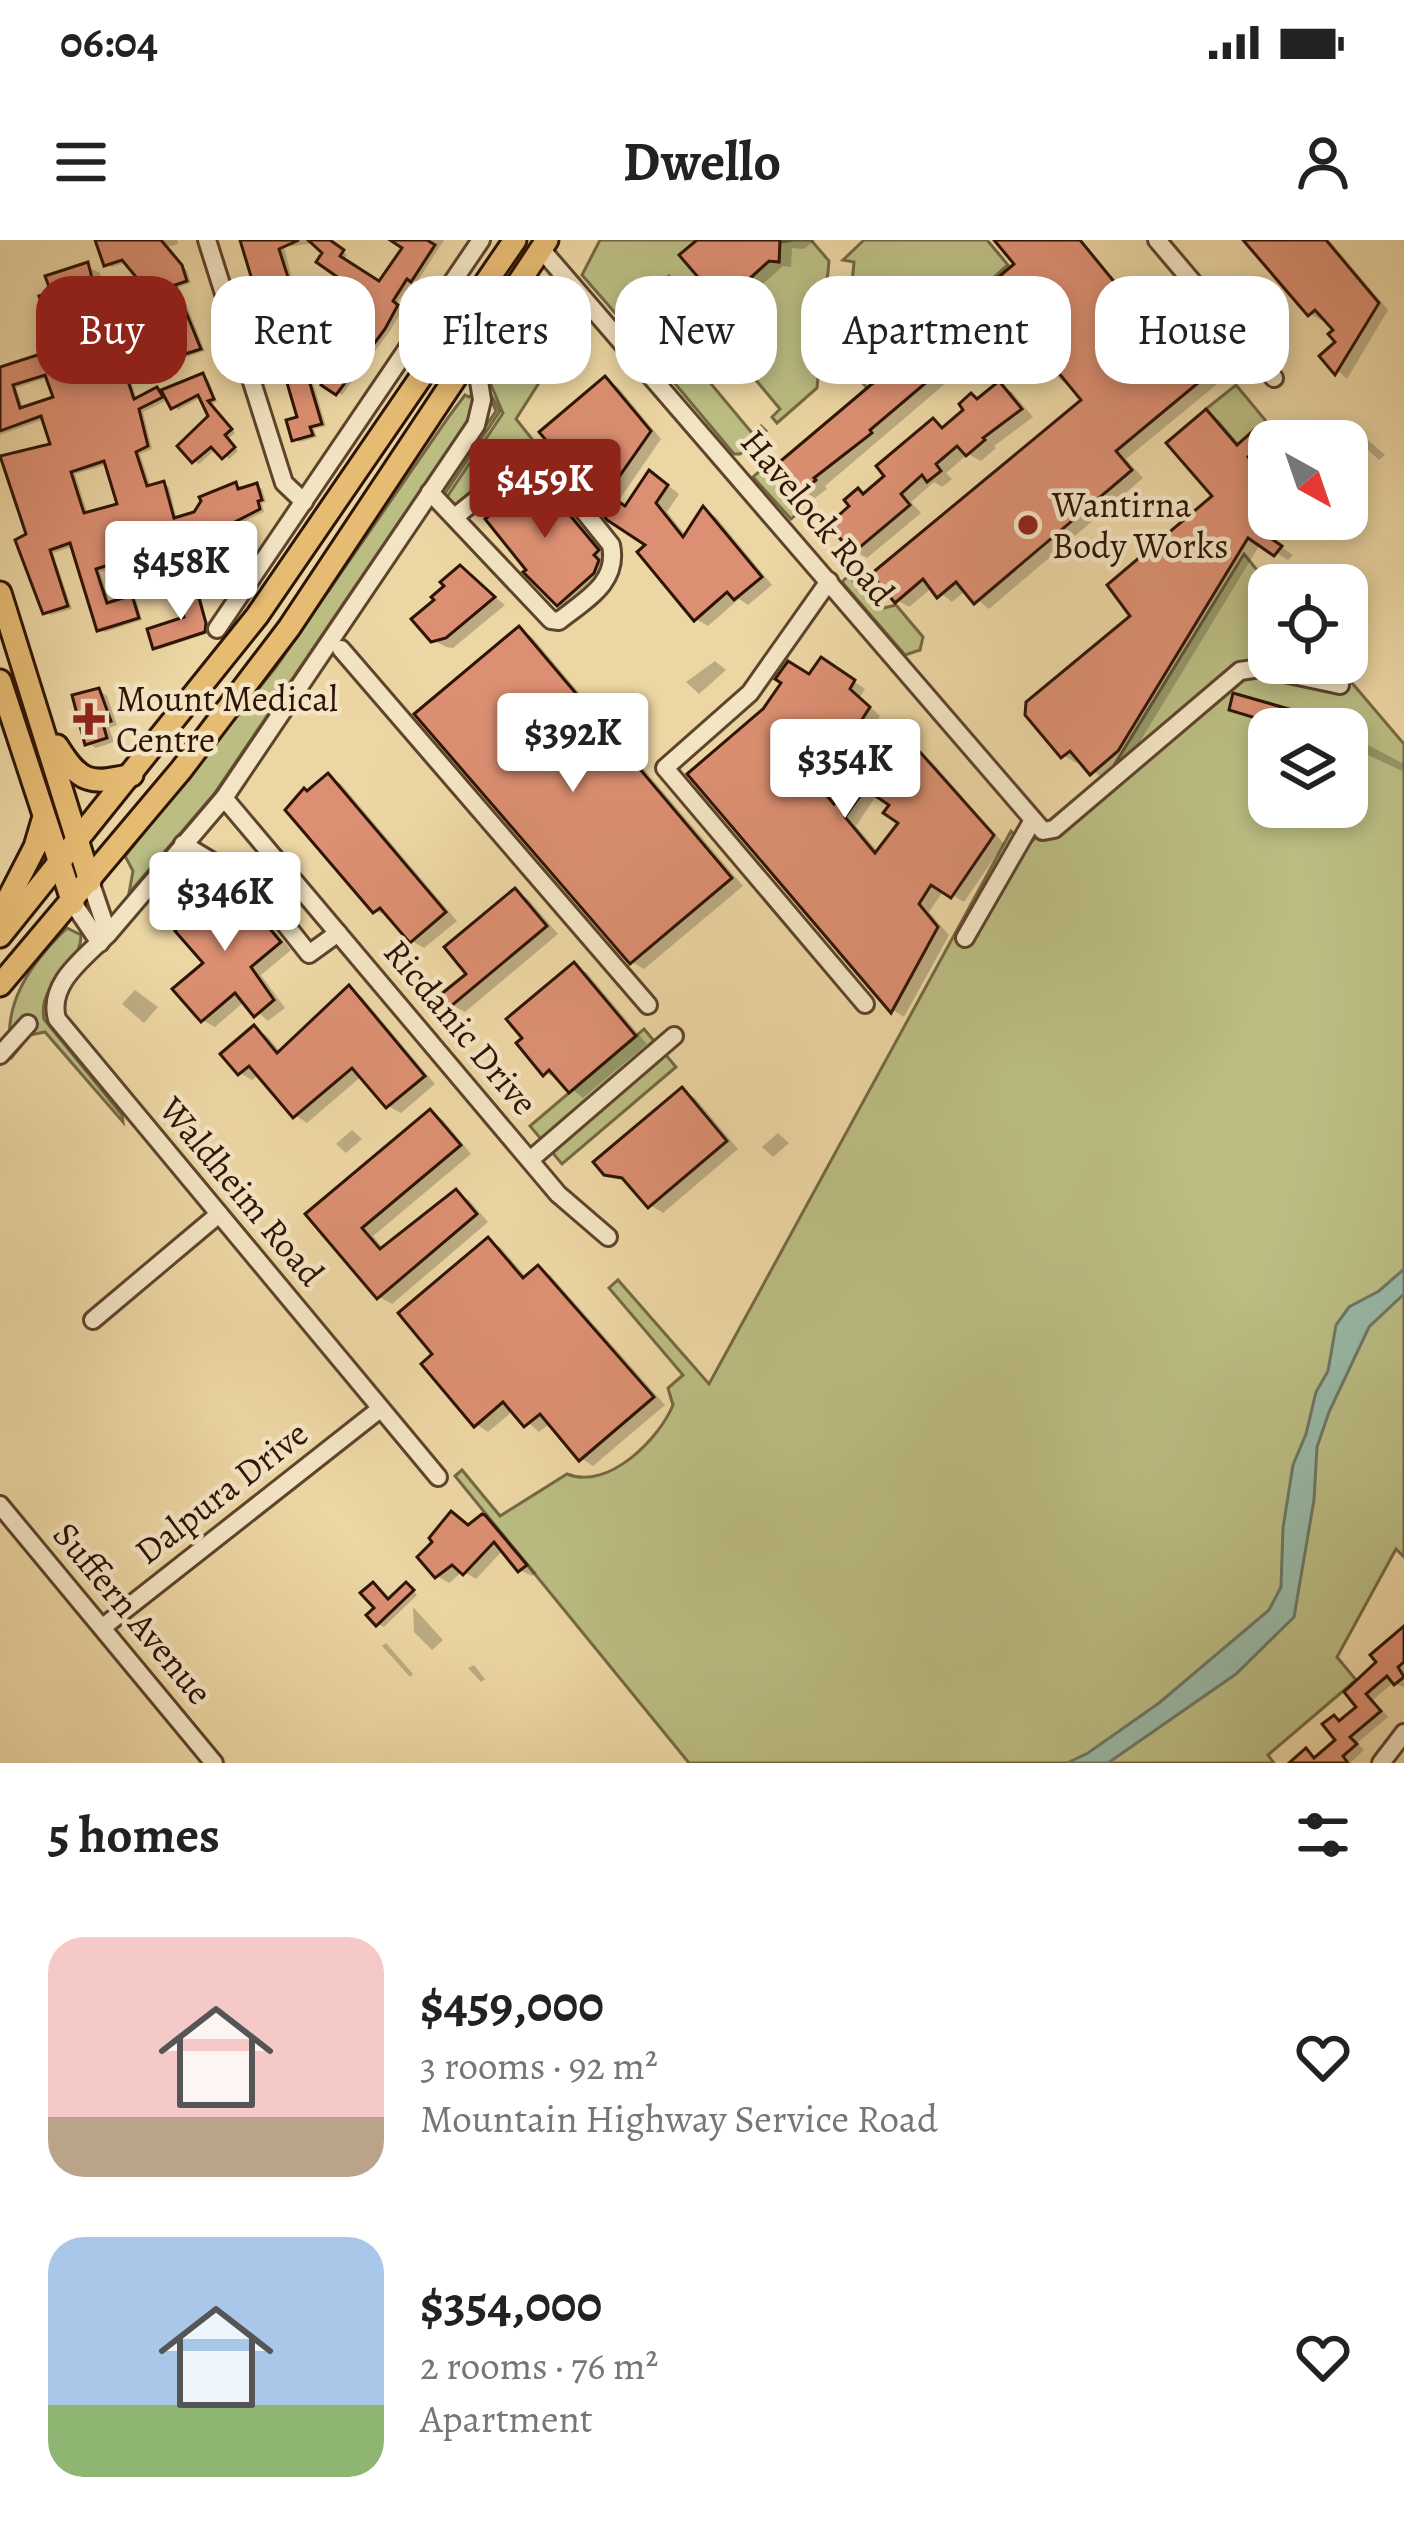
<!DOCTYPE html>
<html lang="en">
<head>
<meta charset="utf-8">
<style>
  body { margin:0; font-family:Alegreya,serif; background:#f2f2f2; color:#222; height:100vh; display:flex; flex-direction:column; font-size:45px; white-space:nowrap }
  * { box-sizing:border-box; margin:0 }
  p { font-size:39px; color:#767676 }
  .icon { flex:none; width:66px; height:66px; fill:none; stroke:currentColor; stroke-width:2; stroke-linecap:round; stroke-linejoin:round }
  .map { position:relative; height:1523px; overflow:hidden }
  .drawer { display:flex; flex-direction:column; background:#fff; flex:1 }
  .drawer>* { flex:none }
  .banner { position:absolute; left:36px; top:36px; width:1332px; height:108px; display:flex; gap:24px }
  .needle { width:78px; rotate:140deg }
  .controls { position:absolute; left:1248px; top:180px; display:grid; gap:24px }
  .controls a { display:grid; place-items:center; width:120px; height:120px; border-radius:24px; background:#fff; box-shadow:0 6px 18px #0003; font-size:60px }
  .price { position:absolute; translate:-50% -102px; padding:0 27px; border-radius:12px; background:#fff; color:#222; font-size:39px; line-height:78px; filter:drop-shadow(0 3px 6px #0008) }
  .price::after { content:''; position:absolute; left:50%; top:72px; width:36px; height:27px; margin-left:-18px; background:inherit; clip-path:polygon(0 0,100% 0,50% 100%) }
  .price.selected { background:#8f2418; color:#fff }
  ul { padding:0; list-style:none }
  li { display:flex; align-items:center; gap:36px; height:300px; padding:0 48px }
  li span { display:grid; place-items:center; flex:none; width:336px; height:240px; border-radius:36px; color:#555 }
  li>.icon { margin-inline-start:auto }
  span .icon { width:144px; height:144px; fill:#fffc; stroke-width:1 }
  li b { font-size:51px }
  h2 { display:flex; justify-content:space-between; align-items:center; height:144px; padding:0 48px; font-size:51px }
  .chip { padding:0 42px; border-radius:36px; background:#fff; box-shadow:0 6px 18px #0003; font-size:42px; line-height:108px }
  .chip.selected { background:#8f2418; color:#fff }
  .status { display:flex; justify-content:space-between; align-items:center; height:84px; padding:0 60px; background:#fff; direction:ltr }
  .status svg { height:33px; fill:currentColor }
  header { display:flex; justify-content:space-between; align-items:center; height:156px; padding:0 48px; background:#fff; font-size:54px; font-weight:700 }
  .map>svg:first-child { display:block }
  .green { fill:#bbbd83; stroke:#746844; stroke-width:3; fill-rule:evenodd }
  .water { fill:#99b9a7; stroke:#6e7766; stroke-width:3 }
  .shadow { fill:#0003; fill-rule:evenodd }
  .building { fill:#dc8f72; stroke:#2e1405; stroke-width:3; fill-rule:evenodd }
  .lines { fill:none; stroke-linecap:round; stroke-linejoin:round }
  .minor-casing { stroke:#5e442c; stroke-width:22 }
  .major-casing { stroke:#2e1405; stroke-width:27 }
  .minor { stroke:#f3e4c3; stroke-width:16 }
  .major { stroke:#e6bb72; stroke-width:21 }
  .poi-dot { fill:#8f2418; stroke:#f3e4c3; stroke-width:4.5 }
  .labels { text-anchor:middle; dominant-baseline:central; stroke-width:9; stroke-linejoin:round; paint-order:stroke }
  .poi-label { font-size:36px; fill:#2e1405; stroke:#f3e4c3; text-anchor:start }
  .street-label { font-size:36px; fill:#2e1405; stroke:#f3e4c3 }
</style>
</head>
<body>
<div class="status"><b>06:04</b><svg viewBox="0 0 49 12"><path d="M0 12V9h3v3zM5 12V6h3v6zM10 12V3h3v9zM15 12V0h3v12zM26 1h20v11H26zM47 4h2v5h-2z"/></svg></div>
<header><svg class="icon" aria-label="menu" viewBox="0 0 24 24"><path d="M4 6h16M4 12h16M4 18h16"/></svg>Dwello<svg class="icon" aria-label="person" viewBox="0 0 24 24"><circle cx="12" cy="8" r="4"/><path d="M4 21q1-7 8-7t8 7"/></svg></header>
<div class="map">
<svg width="1404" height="1523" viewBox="0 0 1404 1523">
  <rect width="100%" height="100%" fill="#ecd6a3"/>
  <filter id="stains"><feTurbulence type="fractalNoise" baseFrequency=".00167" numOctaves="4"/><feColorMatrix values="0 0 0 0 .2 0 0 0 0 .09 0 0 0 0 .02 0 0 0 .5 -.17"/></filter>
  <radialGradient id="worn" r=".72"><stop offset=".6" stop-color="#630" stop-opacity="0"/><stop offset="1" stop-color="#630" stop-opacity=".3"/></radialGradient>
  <g class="green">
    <path d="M600 0H697L680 15 721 64 704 78 669 36 616 74 582 35Z"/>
    <path d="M794 0H811L829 21 817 148 777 183 772 177 780 169 715 91 762 52 751 38 769 21H779L780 2Z"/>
    <path d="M864 0H987L1008 25 867 148 850 129H844L854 22 843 20Z"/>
    <path d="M543 43 555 44 486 146 500 171 444 255 442 250 496 171C488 154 482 138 485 119L527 54Z"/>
    <path d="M556 49 581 77 516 179 532 199 455 265 447 257 503 173 491 145Z"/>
    <path d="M640 59 676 102 658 118 651 117 618 77Z"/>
    <path d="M687 115 752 193 761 186 766 191 740 214H734L667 134Z"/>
    <path d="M1236 145 1266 181 1237 205 1206 169Z"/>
    <path d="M473 154 472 173 464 186 214 554 129 653 133 631 125 616 276 427 450 175 465 155 469 157Z"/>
    <path d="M772 220 809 263 791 279 753 237Z"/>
    <path d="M1244 314 1269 345V423H1335L1404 504V1317L1396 1309 1337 1417 1356 1440 1268 1515 1274 1523H689L455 1236 462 1230 500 1276 567 1234C608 1251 659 1199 673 1165L668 1148 683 1135 609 1048 618 1040 709 1144 1011 591 1025 607 1105 540ZM1269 489H1347V567H1269Z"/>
    <path d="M849 335 856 345 870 339 883 354 880 360 884 368 896 365 923 397 920 410 905 415 842 342Z"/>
    <path d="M67 688 81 695C81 730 37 741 44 779L122 875 123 882 45 792 30 795 12 817C0 765 31 723 67 688Z"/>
    <path d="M644 789 676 827 562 924 530 886Z"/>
  </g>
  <path class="water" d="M1404 1029V1054L1369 1087 1329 1172 1317 1207 1314 1260 1294 1377 1236 1434 1108 1523H1067L1088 1513 1159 1463 1269 1370 1281 1347 1283 1288 1293 1225 1306 1194 1316 1152 1328 1131 1336 1085 1349 1067 1379 1051Z"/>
  <g class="shadow">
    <path d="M98 0H177L178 4 167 7 187 31 191 43 179 47 205 111 180 119 171 104 155 109 150 106 170 60 153 40 149 44 143 41 128 22 112 27 107 24Z"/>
    <path d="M243 0H329L347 15 343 21 380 45 406 7 396 0H444L417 42 413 40 395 66 402 70 390 91 342 155 325 144 344 116 335 93 308 75 300 92 290 96 293 107 280 117ZM316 3 350 42 361 62 341 91 315 73 310 58H297L284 7Z"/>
    <path d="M701 0H815L804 9 792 8 791 27 783 26 735 69 723 61Z"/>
    <path d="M998 0H1081L1133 61 1143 52 1164 69 1145 85 1155 98 1170 103 1189 125 1202 114 1227 136 1126 219 1143 238 989 369 966 350 952 362 933 347 909 367 897 360 1086 161 1054 134 1019 81 825 246 827 249 815 258 803 251 781 225 1018 24Z"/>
    <path d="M1247 0H1329L1388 70 1347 139 1323 117 1340 103 1337 90 1325 76 1321 80 1310 74Z"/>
    <path d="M87 26 100 33 114 86 79 98 48 75 54 54Z"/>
    <path d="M52 114 58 117 66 142 110 129 119 143 132 144 137 161 202 136 208 139 217 161 211 165 235 193 228 199 238 211 229 219 217 208 199 224 194 221 212 176 202 157 178 170 169 159 143 172 152 209 140 214 151 248 164 244 169 247 177 280 196 274 236 246H257L262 249 266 262 262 263 264 272 235 286 241 304 229 309 232 319 224 322 226 326 213 331 217 343 207 347 201 343 196 329 133 348 128 344 122 325 100 332 110 365 131 359 137 362 142 380 105 392 99 389 74 306 53 313 72 369 51 375 46 372 30 296 54 206 45 179 0 195V130ZM49 137 56 159 24 170 16 148ZM108 224 121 266 88 275 75 234Z"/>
    <path d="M306 133 311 136 326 186 314 189 317 197 300 202 295 199Z"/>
    <path d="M606 140 618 147 661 199 617 263 626 269 662 241 679 254 667 272 687 297 704 270 716 277 772 345 748 365 739 359 708 386 696 379 650 304 609 270 544 193Z"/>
    <path d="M999 145 1012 152 1033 177 994 206 996 208 981 221 968 214 946 233 952 239 942 247 934 242 911 262 921 273 867 318 855 311 866 256 889 237 933 181 946 189Z"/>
    <path d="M1206 173 1219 180 1241 206 1255 194 1269 204V217L1259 226 1269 237V279H1278L1267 297 1293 315 1288 320 1261 303 1130 518 1104 540 1080 519 1076 523 1063 515 1134 377 1216 256Z"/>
    <path d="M1368 200 1385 215 1379 220 1363 205Z"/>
    <path d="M537 239 550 247 610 319V330L572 371 559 364Z"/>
    <path d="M460 329 505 365 453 408 446 407 433 400 438 361Z"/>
    <path d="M196 354 201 357 209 393 160 409 156 407 188 379Z"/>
    <path d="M519 389 532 397 743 646 644 729 632 722Z"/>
    <path d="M715 421 726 430 699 454 686 442Z"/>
    <path d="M833 427 865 449 860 457 880 476 871 490 883 498 898 497 932 522 1004 604 964 662 944 650 929 672 949 695 904 777 893 770 691 534 810 437ZM805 490 829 506 852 543 837 564 779 496 795 503ZM878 553 893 564 902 582 879 613 856 586Z"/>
    <path d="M99 451 107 456 117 485 109 488 114 502 96 508 88 503Z"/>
    <path d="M1347 494 1404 524 1402 531 1347 505Z"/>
    <path d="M328 537 341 544 457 681 424 708 412 701 391 676 375 671Z"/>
    <path d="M515 652 528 659 558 694 465 772 452 765Z"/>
    <path d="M238 655 256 668 291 710 261 735 285 768 268 781 245 761 215 787 202 780 207 723Z"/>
    <path d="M574 726 587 733 647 804 583 858 560 839 545 833Z"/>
    <path d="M349 749 361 756 435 844 401 873 388 866 363 835 307 883 295 875 259 834 252 840 240 833 254 789 267 796 281 813Z"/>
    <path d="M135 750 158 767 144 783 122 764Z"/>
    <path d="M682 851 695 858 738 909 663 973 650 965 630 943 606 933Z"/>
    <path d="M431 873 443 880 471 914 373 996 384 1009 456 953 469 960 488 982 392 1064 379 1057 309 975Z"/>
    <path d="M352 890 362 899 346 913 336 904Z"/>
    <path d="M778 893 789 903 773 917 762 907Z"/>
    <path d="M488 1000 501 1008 527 1038 538 1028 551 1036 665 1165 593 1226 581 1218 551 1183 539 1192 514 1170 488 1192 476 1184 436 1114Z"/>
    <path d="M483 1277 497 1286 537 1333 532 1336 520 1330 504 1309 476 1339 463 1331 449 1343 437 1336 470 1287Z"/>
    <path d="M374 1345 390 1361 412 1349 417 1355 384 1387 378 1384Z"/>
    <path d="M413 1367 443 1400 432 1410 414 1392Z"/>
    <path d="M1404 1390V1448L1394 1442 1373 1460 1388 1477 1357 1503 1364 1510 1350 1523H1293L1306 1512 1317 1519 1339 1501 1342 1483 1360 1467 1380 1422Z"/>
    <path d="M386 1403 413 1434 410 1437 382 1406Z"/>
    <path d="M474 1425 485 1439 481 1442 468 1428Z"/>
  </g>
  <g class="building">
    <path d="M95 0H161L182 25 187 41 175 45 201 109 172 118 167 102 148 108 144 97 152 95 145 71 161 66 159 60 165 58 148 38 141 43 122 20 104 26Z"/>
    <path d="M240 0H299L279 9 294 56 306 52 310 67 340 87 357 63 340 51 346 43 316 22 322 13 308 0H330L344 10 340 16 379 41 402 8 390 0H427L435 5 411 42 407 39 393 61 398 65 385 89 336 155 321 145 339 116 323 105 331 94 303 75 295 90 286 93 292 112 280 121 275 116Z"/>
    <path d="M697 0H780L779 22 769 21 721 64 679 15Z"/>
    <path d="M994 0H1080L1129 60 1143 49 1153 61 1134 77 1151 97 1158 92 1185 125 1202 110 1216 128 1116 211 1132 230 974 364 956 342 937 358 923 339 895 363 871 334 1081 160 1058 132 1052 137 1023 102 1029 97 1009 74 958 121 955 118 870 190 872 193 814 238 816 240 801 253 776 225 1014 24Z"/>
    <path d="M1243 0H1326L1379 63 1335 135 1319 116 1335 102 1328 94 1333 90 1315 70 1308 76Z"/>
    <path d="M88 22 102 80 64 92 58 73 46 77 39 56 51 52 45 36Z"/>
    <path d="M53 110 62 140 111 126 115 141 127 138 134 159 157 147 163 157 139 169 148 206 136 212 147 246 164 241 174 278 194 272 201 261 199 257 236 242 238 249 257 243 262 260 258 261 260 269 231 284 237 302 225 306 228 317 221 319 222 324 210 328 213 341 199 346 192 326 125 346 118 322 96 329 107 363 132 355 139 378 97 391 70 303 50 310 68 366 43 374 15 300 26 294 0 216 50 204 41 176 0 191V127ZM45 135 53 157 20 168 13 145ZM104 221 117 264 84 273 71 232Z"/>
    <path d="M306 130 322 184 310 187 313 195 292 201 286 180 297 177 285 136Z"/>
    <path d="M203 133 214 159 208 161 232 189 225 195 235 207 222 219 211 207 192 223 177 206 208 176 198 155 171 169 161 150Z"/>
    <path d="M605 136 651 191 607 254 625 266 649 230 668 245 656 263 683 297 703 266 762 337 734 360 727 352 694 381 637 312 645 305 607 280 603 274 605 270 539 192Z"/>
    <path d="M999 141 1022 169 983 198 985 200 966 216 957 206 936 224 941 231 927 242 922 235 901 254 910 265 853 313 828 285 849 266 844 260 858 248 863 254 884 236 876 226 933 178 942 188 963 170 959 164 971 153 977 159Z"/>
    <path d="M1206 169 1237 205 1254 190 1265 203 1248 217 1269 241V267L1256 288 1282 306 1274 316 1248 298 1118 511 1090 535 1070 511 1061 518 1025 475 1026 462 1130 376 1107 345 1212 256 1166 203Z"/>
    <path d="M537 236 599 310 594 315 599 320 594 333 557 366 523 332 526 330 485 279Z"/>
    <path d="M460 325 495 357 446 398 431 402 411 379 434 360 431 357 444 346 440 342Z"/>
    <path d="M197 351 206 383 205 392 153 409 147 389 184 377 178 357Z"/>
    <path d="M519 386 732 638 630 724 414 474Z"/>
    <path d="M821 417 855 440 850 449 870 467 861 481 881 494 886 487 920 512 994 595 951 658 931 645 919 664 938 687 891 773 687 534 763 469 781 443 775 439 788 421 809 434ZM792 485 825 507 815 521 848 544 834 564 776 497 782 499ZM865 549 889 565 883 573 898 583 875 613 845 577Z"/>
    <path d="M99 448 111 481 103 484 107 498 85 505 72 455Z"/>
    <path d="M1233 453 1310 475 1344 489H1311L1264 474 1262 480 1229 470Z"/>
    <path d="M328 533 446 672 410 703 380 668 373 673 285 570 304 548 307 551Z"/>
    <path d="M225 645 243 657 281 702 251 727 274 760 254 777 235 753 201 782 172 749 203 723 175 691 197 665Z"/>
    <path d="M515 648 547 686 450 767 440 755 466 734 444 707Z"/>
    <path d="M574 722 636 796 569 853 549 830 543 836 516 803 522 798 506 779Z"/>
    <path d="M349 745 425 836 386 868 352 828 293 878 249 826 238 835 220 814 254 785 277 813Z"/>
    <path d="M682 847 727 901 648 968 622 938 604 935 593 922Z"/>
    <path d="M430 869 461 905 362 988 380 1009 456 949 477 974 377 1059 305 974Z"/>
    <path d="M488 997 523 1038 538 1025 654 1157 579 1221 540 1174 524 1187 503 1162 474 1187 421 1124 432 1114 398 1073Z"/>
    <path d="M451 1271 468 1285 482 1274 485 1275 527 1325 518 1332 494 1302 463 1335 452 1325 435 1338 417 1317 432 1302 429 1298Z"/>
    <path d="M373 1342 388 1359 406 1342 414 1350 376 1386 366 1375 374 1368 360 1353Z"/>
    <path d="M1404 1386V1422L1398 1427 1404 1437 1394 1445 1387 1436 1366 1454 1381 1471 1350 1497 1357 1504 1343 1516 1348 1523H1289L1306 1508 1314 1518 1335 1500 1322 1484 1334 1475 1339 1481 1356 1467 1344 1452 1376 1422 1370 1415Z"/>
  </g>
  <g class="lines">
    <defs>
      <g id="minor">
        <path d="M207 0 284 243 304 262"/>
        <path d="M1157 0 1274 138"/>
        <path d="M541 9 1043 591 1054 589 1240 431 1260 428 1340 445"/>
        <path d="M430 252 551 380 559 381C585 360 619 343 611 305L543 220 525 221 456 276"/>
        <path d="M829 341 750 453 665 528 865 764"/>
        <path d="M217 389 481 0"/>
        <path d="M341 409 648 765"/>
        <path d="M224 558 558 954 608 997"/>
        <path d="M183 604 244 641 267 661 309 714 338 693"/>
        <path d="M90 641 108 694C86 717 47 743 57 779L438 1237"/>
        <path d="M73 663 100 703"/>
        <path d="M108 694 224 558 476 185 482 160 474 110"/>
        <path d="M965 698 1033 580"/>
        <path d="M0 815 28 784"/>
        <path d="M530 920 674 796"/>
        <path d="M93 1080 219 974"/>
        <path d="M0 1265 214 1523"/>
        <path d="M103 1387 380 1169"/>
        <path d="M1381 1523 1404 1493"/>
      </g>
      <g id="major">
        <path d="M0 353 90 641"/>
        <path d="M0 441 73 663"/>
        <path d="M57 506C80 543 90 545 132 535"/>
        <path d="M0 675 35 607 43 580"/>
        <path d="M0 696 257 376 515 0"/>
        <path d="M0 745 181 530 289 388 547 0"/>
      </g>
    </defs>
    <use href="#minor" class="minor-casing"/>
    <use href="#major" class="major-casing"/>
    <use href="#minor" class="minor"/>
    <use href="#major" class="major"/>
  </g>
  <g class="poi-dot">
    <circle cx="1028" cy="285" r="12"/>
    <path d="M83 461h12v12h12v12h-12v12h-12v-12h-12v-12h12z"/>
  </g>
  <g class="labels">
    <g class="poi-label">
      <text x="1052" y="264">Wantirna<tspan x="1052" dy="41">Body Works</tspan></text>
      <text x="116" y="458">Mount Medical<tspan x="116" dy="41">Centre</tspan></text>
    </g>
    <g class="street-label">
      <text transform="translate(818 277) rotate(50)">Havelock Road</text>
      <text transform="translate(461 787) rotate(50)">Ricdanic Drive</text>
      <text transform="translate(242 951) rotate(50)">Waldheim Road</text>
      <text transform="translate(221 1252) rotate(-38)">Dalpura Drive</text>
      <text transform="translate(133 1373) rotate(50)">Suffern Avenue</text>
    </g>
  </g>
  <rect width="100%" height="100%" filter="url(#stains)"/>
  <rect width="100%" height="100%" fill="url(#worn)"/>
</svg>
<div class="controls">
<a><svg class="needle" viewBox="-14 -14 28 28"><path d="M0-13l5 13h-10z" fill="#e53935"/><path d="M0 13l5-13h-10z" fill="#767676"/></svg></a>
<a><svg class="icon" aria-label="locate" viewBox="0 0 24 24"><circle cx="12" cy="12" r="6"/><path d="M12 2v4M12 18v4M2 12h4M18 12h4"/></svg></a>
<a><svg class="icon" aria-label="layers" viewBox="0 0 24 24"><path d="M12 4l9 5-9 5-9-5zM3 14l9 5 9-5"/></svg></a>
</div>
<b class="price selected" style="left:545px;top:301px">$459K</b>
<b class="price" style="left:181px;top:383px">$458K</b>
<b class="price" style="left:573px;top:555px">$392K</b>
<b class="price" style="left:845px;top:581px">$354K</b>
<b class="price" style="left:225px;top:714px">$346K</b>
<div class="banner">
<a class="chip selected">Buy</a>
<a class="chip">Rent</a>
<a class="chip">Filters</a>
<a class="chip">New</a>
<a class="chip">Apartment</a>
<a class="chip">House</a>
</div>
</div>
<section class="drawer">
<h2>5 homes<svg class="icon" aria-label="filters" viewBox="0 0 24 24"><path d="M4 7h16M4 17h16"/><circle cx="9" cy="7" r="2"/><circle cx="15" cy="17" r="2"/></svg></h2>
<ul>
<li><span style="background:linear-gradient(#f6c9c9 75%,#b9a48a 0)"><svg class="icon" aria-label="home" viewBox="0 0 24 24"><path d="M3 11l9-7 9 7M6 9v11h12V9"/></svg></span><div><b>$459,000</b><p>3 rooms · 92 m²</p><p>Mountain Highway Service Road</p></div><svg class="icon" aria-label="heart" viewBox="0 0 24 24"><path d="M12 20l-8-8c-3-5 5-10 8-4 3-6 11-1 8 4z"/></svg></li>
<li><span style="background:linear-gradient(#a9c7e8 70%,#8fb573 0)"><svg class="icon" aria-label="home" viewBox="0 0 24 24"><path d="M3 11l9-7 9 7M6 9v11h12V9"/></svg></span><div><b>$354,000</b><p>2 rooms · 76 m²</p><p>Apartment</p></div><svg class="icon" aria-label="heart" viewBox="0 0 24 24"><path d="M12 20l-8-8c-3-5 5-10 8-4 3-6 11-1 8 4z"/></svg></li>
</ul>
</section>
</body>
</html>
